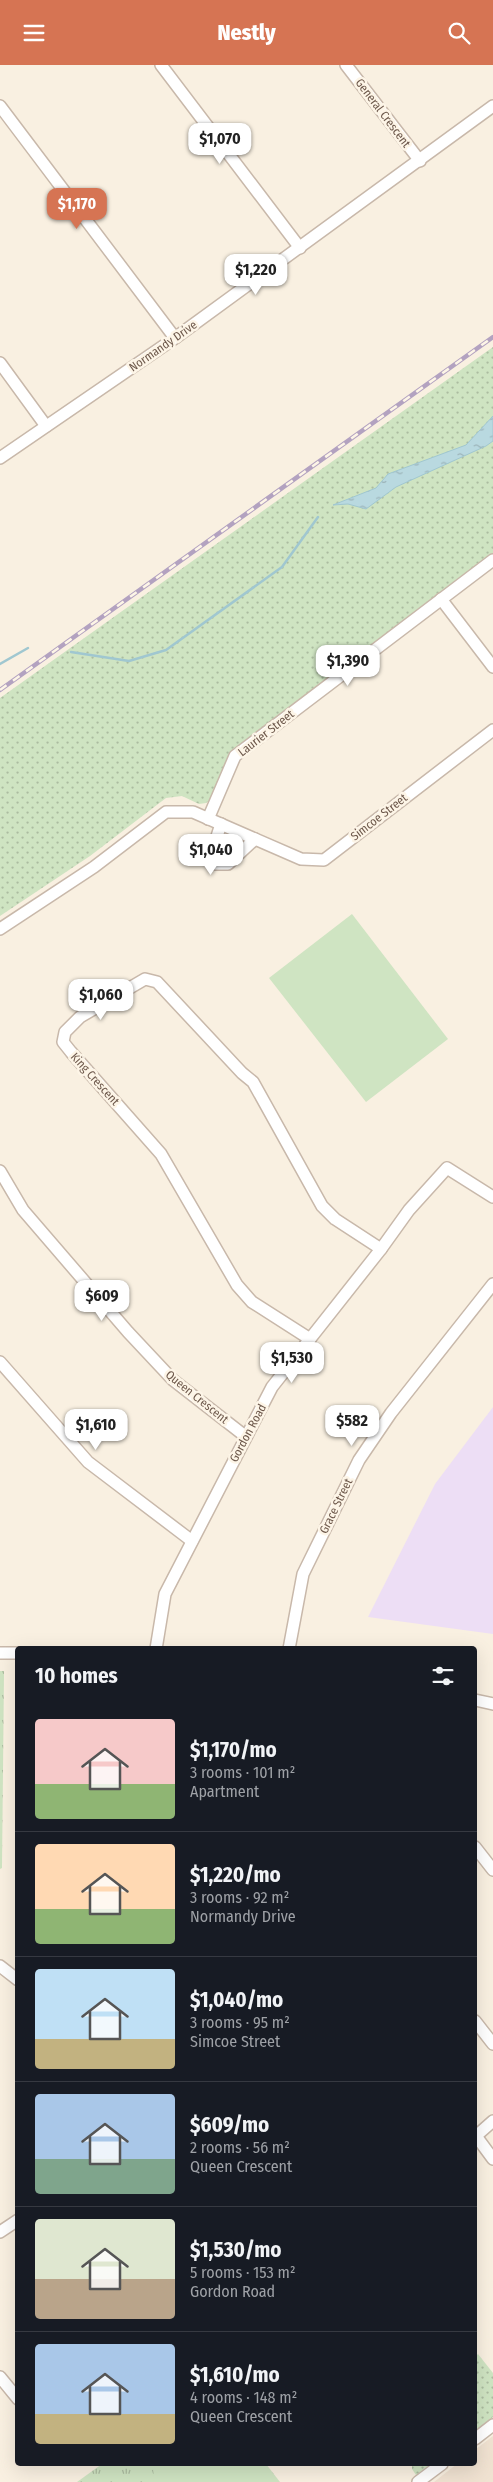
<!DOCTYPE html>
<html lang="en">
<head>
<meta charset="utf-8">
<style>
  body { margin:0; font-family:"Fira Sans Condensed",sans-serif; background:#242831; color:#f1f3f6; height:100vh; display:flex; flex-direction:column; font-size:19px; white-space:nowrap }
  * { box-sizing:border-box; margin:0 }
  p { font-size:16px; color:#9ea1a6 }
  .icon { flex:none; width:28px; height:28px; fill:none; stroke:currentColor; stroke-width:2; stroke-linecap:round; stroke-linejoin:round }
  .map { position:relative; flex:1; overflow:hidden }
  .side { position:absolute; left:15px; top:1581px; width:462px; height:820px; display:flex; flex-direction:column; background:#171b24; border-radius:5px; box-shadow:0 5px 20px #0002 }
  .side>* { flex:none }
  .price { position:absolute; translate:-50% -42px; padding:0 11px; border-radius:10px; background:#fff; color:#222; font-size:16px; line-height:32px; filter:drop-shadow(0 1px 2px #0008) }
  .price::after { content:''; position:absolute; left:50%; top:30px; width:15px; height:11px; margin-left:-8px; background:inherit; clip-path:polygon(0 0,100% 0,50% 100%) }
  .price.current { background:#d67453; color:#fff }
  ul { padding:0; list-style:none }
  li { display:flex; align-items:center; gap:15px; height:125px; padding:0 20px }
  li+li { border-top:1px solid #363941 }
  li span { display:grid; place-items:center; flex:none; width:140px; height:100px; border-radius:5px; color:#555 }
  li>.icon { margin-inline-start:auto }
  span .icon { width:60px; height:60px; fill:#fffc; stroke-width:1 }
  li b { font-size:21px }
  h2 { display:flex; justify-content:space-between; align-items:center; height:60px; padding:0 20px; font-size:21px }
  header { display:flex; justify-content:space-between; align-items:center; height:65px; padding:0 20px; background:#d67453; color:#fff; font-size:22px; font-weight:800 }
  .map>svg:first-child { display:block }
  .residential { fill:#f0e2d1 }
  .education { fill:#eddef5 }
  .grass { fill:url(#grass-dots) }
  .park { fill:url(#park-tufts) }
  .pitch { fill:#cfe4c2 }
  .water { fill:url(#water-ripples); stroke:#a0c7d0 }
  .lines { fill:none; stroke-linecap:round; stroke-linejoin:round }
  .stream { stroke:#a0c7d0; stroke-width:2.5 }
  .minor-casing { stroke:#c8b8aa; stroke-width:14 }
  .minor { stroke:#fff; stroke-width:11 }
  .rail-casing { stroke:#b3a2c0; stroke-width:4.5 }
  .rail { stroke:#fdf5e7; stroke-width:2.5; stroke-dasharray:8; stroke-linecap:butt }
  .labels { text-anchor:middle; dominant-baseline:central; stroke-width:5; stroke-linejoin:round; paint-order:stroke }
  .street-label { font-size:12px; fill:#6d584b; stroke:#fdf5e7 }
</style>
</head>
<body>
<header><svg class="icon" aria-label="menu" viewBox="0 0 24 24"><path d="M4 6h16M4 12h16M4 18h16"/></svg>Nestly<svg class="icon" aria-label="search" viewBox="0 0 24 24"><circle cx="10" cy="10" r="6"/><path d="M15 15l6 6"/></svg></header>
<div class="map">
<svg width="493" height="2417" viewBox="0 0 493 2417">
  <defs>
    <pattern id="grass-dots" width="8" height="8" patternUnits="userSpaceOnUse" patternTransform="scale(1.25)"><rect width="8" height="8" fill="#cfe4c2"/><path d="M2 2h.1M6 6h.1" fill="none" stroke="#acbca0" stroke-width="1.8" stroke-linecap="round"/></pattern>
    <pattern id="park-tufts" width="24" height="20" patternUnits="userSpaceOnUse" patternTransform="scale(1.25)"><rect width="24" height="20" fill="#cfe4c2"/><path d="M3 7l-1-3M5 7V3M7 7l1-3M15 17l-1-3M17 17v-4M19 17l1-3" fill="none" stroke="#acbca0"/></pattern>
    <pattern id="water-ripples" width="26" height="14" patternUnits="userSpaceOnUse" patternTransform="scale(1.25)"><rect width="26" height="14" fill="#b9d9e0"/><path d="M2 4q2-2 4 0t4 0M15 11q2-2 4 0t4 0" fill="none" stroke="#9bb3b8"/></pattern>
  </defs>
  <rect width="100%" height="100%" fill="#f9f0e1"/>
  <path class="residential" d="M493 2371V2417H434L457 2399H475V2385Z"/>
  <path class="education" d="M493 1342V1569L368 1552 435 1419Z"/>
  <g class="grass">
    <path d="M493 282V490L266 660 235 687 211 734 206 738 199 739 182 731 166 733 90 791 0 851V633Z"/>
    <path d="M478 2289 493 2308V2352L475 2366V2292Z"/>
    <path d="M412 2399H431L416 2410 412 2404Z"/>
  </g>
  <g class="park">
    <path d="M0 1606H4L2 1803 0 1804Z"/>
    <path d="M102 2399H266L280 2417H77Z"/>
  </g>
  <g class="pitch">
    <path d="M352 849 448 974 366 1037 269 913Z"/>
    <path d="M153 2399H258L261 2403 263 2417H154Z"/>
  </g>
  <path class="water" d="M493 351V376L486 381 396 422 366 444 348 439 333 440 376 423 388 409 466 380Z"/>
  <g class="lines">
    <g class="stream">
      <path d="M71 587 129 596 166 585 282 502 318 452"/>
      <path d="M0 599 28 583"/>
    </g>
    <defs>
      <g id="minor">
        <path d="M161 0 300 183"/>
        <path d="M346 0 420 96"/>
        <path d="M0 41 175 273"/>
        <path d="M0 298 46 361"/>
        <path d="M0 393 175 273 493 41"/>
        <path d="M441 534 493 602"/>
        <path d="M208 754 235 691 493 495"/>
        <path d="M221 759 211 790 215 799H228L255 774"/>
        <path d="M0 864 94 802 166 747H193L301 794 324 795 493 665"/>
        <path d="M0 1106 23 1145 128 1267 173 1315 245 1371"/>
        <path d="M310 1274 252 1237 237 1220 161 1089 71 987 63 977 65 967 80 952 145 914 157 917 242 1008 253 1017 322 1141 335 1154 381 1184"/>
        <path d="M0 1297 88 1397 192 1476"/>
        <path d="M156 1584 165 1529 272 1322 381 1184 409 1145 447 1103 493 1132"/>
        <path d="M289 1584 303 1509 359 1395 391 1348 493 1219"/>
        <path d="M0 1588H18"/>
        <path d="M475 1635 493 1639"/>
        <path d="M475 1782 493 1805"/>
        <path d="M0 1901 18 1915"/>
        <path d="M475 1956 493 1979"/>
        <path d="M493 2056 476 2071 493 2094"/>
        <path d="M0 2167 18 2155"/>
        <path d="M0 2312 18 2334"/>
        <path d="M475 2374 493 2360"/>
        <path d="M418 2417 442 2399"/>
      </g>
    </defs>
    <use href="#minor" class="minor-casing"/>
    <use href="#minor" class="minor"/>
    <defs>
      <path id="rail" d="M0 625 493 272"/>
    </defs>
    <use href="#rail" class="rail-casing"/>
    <use href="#rail" class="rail"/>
  </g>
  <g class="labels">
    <g class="street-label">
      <text transform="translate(383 48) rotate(53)">General Crescent</text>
      <text transform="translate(163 281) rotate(-35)">Normandy Drive</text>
      <text transform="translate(266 668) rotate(-38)">Laurier Street</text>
      <text transform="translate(379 752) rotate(-38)">Simcoe Street</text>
      <text transform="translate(95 1014) rotate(48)">King Crescent</text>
      <text transform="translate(197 1332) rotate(39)">Queen Crescent</text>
      <text transform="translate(248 1368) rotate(-62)">Gordon Road</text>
      <text transform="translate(336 1441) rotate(-64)">Grace Street</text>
    </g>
  </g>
</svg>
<b class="price" style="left:220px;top:100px">$1,070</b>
<b class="price current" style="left:77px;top:165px">$1,170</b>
<b class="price" style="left:256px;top:231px">$1,220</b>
<b class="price" style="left:348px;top:622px">$1,390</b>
<b class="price" style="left:211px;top:811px">$1,040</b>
<b class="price" style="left:101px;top:956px">$1,060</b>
<b class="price" style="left:102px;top:1257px">$609</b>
<b class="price" style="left:292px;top:1319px">$1,530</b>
<b class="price" style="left:352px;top:1382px">$582</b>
<b class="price" style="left:96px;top:1386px">$1,610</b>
<section class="side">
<h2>10 homes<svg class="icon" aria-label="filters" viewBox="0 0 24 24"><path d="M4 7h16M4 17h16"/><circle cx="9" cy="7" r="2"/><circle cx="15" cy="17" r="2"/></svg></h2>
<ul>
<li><span style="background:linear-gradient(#f6c9c9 65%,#8fb573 0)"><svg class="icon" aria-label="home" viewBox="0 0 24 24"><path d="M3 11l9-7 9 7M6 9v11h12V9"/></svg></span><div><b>$1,170/mo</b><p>3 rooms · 101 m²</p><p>Apartment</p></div></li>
<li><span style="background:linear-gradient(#ffd9b3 65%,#8fb573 0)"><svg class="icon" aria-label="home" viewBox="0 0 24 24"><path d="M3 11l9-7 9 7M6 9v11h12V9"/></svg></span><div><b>$1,220/mo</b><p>3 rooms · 92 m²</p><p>Normandy Drive</p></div></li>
<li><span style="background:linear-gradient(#bfe0f5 70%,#c2b280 0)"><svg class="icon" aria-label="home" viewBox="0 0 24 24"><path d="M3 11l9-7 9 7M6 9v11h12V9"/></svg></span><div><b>$1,040/mo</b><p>3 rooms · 95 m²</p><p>Simcoe Street</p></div></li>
<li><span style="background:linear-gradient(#a9c7e8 65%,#7fa58c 0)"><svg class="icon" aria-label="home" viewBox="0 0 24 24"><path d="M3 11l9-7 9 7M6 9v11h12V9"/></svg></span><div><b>$609/mo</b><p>2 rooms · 56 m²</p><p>Queen Crescent</p></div></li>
<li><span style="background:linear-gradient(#dfe7d0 60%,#b9a48a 0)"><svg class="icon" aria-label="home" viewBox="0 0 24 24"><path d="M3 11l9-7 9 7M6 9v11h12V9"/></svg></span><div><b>$1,530/mo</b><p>5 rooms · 153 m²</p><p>Gordon Road</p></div></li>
<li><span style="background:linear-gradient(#a9c7e8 70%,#c2b280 0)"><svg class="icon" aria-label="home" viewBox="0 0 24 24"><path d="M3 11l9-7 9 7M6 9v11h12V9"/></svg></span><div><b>$1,610/mo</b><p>4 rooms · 148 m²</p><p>Queen Crescent</p></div></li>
</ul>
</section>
</div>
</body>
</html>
